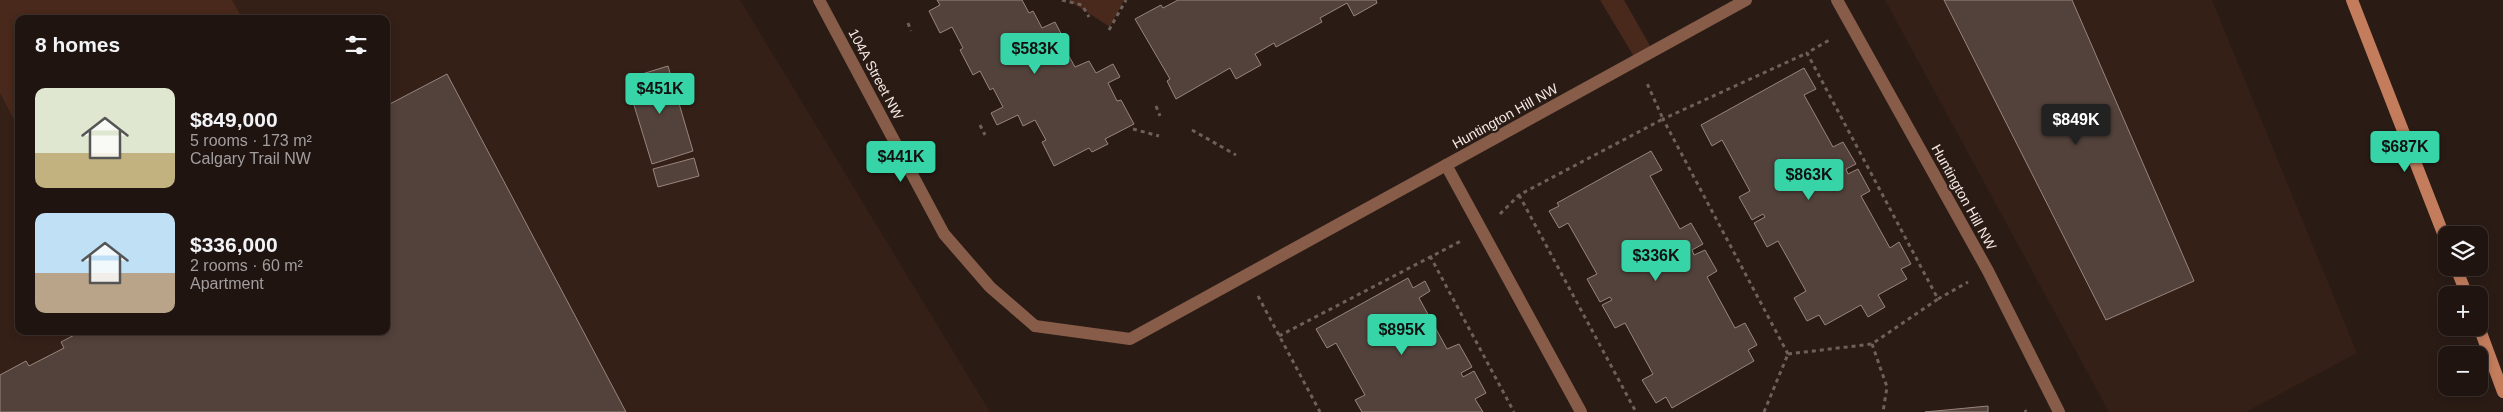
<!DOCTYPE html>
<html lang="en">
<head>
<meta charset="utf-8">
<style>
  body { margin:0; font-family:Helvetica,sans-serif; background:#281d19; color:#f1f3f6; height:100vh; display:flex; flex-direction:column; font-size:19px; white-space:nowrap }
  * { box-sizing:border-box; margin:0 }
  p { font-size:16px; color:#a29e9f }
  .icon { flex:none; width:28px; height:28px; fill:none; stroke:currentColor; stroke-width:2; stroke-linecap:round; stroke-linejoin:round }
  .map { position:relative; flex:1; overflow:hidden }
  .side { position:absolute; left:15px; top:15px; width:375px; height:320px; display:flex; flex-direction:column; background:#201410; border-radius:10px; box-shadow:0 2px 8px #0003,0 0 0 1px #3d3330 }
  .side>* { flex:none }
  .controls { position:absolute; left:2438px; top:226px; display:grid; gap:10px }
  .controls a { display:grid; place-items:center; width:50px; height:50px; border-radius:10px; background:#201410; box-shadow:0 2px 8px #0003,0 0 0 1px #3d3330; font-size:25px }
  .price { position:absolute; translate:-50% -42px; padding:0 11px; border-radius:5px; background:#36d4a7; color:#111; font-size:16px; line-height:32px; filter:drop-shadow(0 1px 2px #0008) }
  .price::after { content:''; position:absolute; left:50%; top:30px; width:15px; height:11px; margin-left:-8px; background:inherit; clip-path:polygon(0 0,100% 0,50% 100%) }
  .price.selected { background:#222; color:#fff }
  ul { padding:0; list-style:none }
  li { display:flex; align-items:center; gap:15px; height:125px; padding:0 20px }
  li span { display:grid; place-items:center; flex:none; width:140px; height:100px; border-radius:10px; color:#555 }
  li>.icon { margin-inline-start:auto }
  span .icon { width:60px; height:60px; fill:#fffc; stroke-width:1 }
  li b { font-size:21px }
  h2 { display:flex; justify-content:space-between; align-items:center; height:60px; padding:0 20px; font-size:21px }
  .map>svg:first-child { display:block }
  .built { fill:#352017; fill-rule:evenodd }
  .green { fill:#48291b }
  .building { fill:#53423b; stroke:#98867d }
  .lines { fill:none; stroke-linecap:round; stroke-linejoin:round }
  .path { stroke:#6e605b; stroke-width:3; stroke-dasharray:4 4; stroke-linecap:butt }
  .lane { stroke:#875c48; stroke-width:12 }
  .street { stroke:#875c48; stroke-width:12 }
  .secondary { stroke:#c37d5d; stroke-width:12 }
  .labels { text-anchor:middle; dominant-baseline:central; stroke-width:4.5; stroke-linejoin:round; paint-order:stroke }
  .street-label { font-size:14px; fill:#f3e8e3; stroke:#2a1b15 }
</style>
</head>
<body>
<div class="map">
<svg width="2503" height="412" viewBox="0 0 2503 412">
  <rect width="100%" height="100%" fill="#2a1b15"/>
  <g class="built">
    <path d="M0 0H740L990 412H0ZM19 19H386V331H19Z"/>
    <path d="M1885 0H2212L2357 353 2246 412H2109Z"/>
  </g>
  <g class="green">
    <path d="M0 0H232L241 16 236 19H19V129L0 93Z"/>
    <path d="M1068 0H1124L1110 27Z"/>
    <path d="M1600 0H1624L1653 51 1636 60Z"/>
  </g>
  <g class="building">
    <path d="M937 0H1022L1029 13 1033 11 1042 28 1055 22 1068 47 1065 49 1075 67 1089 61 1096 73 1113 64 1120 77 1108 83 1117 101 1121 100 1134 124 1105 139 1108 144 1092 152 1089 148 1054 166 1042 142 1046 140 1035 120 1023 126 1018 115 997 125 991 113 1003 107 993 88 990 90 980 71 973 75 960 50 963 48 952 27 940 33 929 11 940 5Z"/>
    <path d="M1178 0H1376L1377 3 1354 16 1347 3 1320 18 1322 22 1276 47 1274 43 1255 54 1261 65 1236 79 1230 68 1176 99 1167 81 1170 79 1135 19 1161 5 1163 8Z"/>
    <path d="M1944 0H2072L2194 281 2106 320Z"/>
    <path d="M668 66 693 151 652 164 626 79Z"/>
    <path d="M1804 68 1816 89 1804 95 1833 147 1843 142 1856 164 1846 169 1848 174 1858 169 1870 191 1861 196 1890 248 1899 242 1911 264 1901 269 1907 279 1878 295 1885 307 1868 317 1861 305 1825 325 1819 315 1807 321 1794 298 1806 291 1778 241 1767 247 1754 223 1765 217 1763 214 1752 220 1739 197 1750 191 1722 140 1712 146 1701 125Z"/>
    <path d="M447 74 626 412H0V375L26 361 29 366 64 348 61 342 82 331H386V106Z"/>
    <path d="M1651 151 1662 170 1650 176 1680 229 1691 223 1703 244 1692 250 1694 255 1705 250 1717 271 1707 277 1735 328 1745 323 1757 345 1748 350 1754 361 1672 408 1666 397 1656 403 1642 380 1653 374 1625 323 1615 328 1602 305 1612 300 1610 297 1600 302 1587 279 1597 274 1568 223 1559 228 1549 211 1559 206 1557 203Z"/>
    <path d="M694 158 699 176 658 187 653 169Z"/>
    <path d="M1408 278 1413 288 1425 281 1430 291 1419 298 1447 349 1459 344 1472 367 1461 373 1463 377 1474 371 1486 393 1475 399 1483 412H1362L1355 400 1365 395 1336 343 1327 348 1316 329Z"/>
    <path d="M1988 406V412H1925Z"/>
  </g>
  <g class="lines">
    <g class="path">
      <path d="M1062 0 1082 5 1089 17"/>
      <path d="M908 23 911 31"/>
      <path d="M1109 30 1126 0"/>
      <path d="M1156 106 1160 116"/>
      <path d="M980 125 985 135"/>
      <path d="M1133 129 1159 136"/>
      <path d="M1192 130 1236 155"/>
      <path d="M1519 195 1636 412"/>
      <path d="M1500 214 1519 195 1663 119 1646 81"/>
      <path d="M1430 256 1514 412"/>
      <path d="M1258 296 1320 412"/>
      <path d="M1938 299 1968 282"/>
      <path d="M1279 336 1461 241"/>
      <path d="M1872 344 1887 387 1883 412"/>
      <path d="M1788 354 1872 344 1938 299 1807 53 1831 39"/>
      <path d="M1788 354 1663 119 1807 53"/>
      <path d="M2025 410 2026 412"/>
      <path d="M1764 412 1788 354"/>
    </g>
    <g class="lane">
      <path d="M1837 0 1988 271 2059 412"/>
      <path d="M1446 165 1581 412"/>
      <path d="M1035 326 1130 339 1746 0"/>
    </g>
    <path class="street" d="M819 0 944 234 990 287 1035 326"/>
    <g class="secondary">
      <path d="M2352 0 2446 241"/>
      <path d="M2456 268 2467 295"/>
      <path d="M2479 327 2503 392"/>
    </g>
  </g>
  <g class="labels">
    <g class="street-label">
      <text transform="translate(876 74) rotate(62)">104A Street NW</text>
      <text transform="translate(1505 116) rotate(-29)">Huntington Hill NW</text>
      <text transform="translate(1964 197) rotate(61)">Huntington Hill NW</text>
    </g>
  </g>
</svg>
<div class="controls">
<a><svg class="icon" aria-label="layers" viewBox="0 0 24 24"><path d="M12 4l9 5-9 5-9-5zM3 14l9 5 9-5"/></svg></a>
<a>+</a>
<a>−</a>
</div>
<b class="price" style="left:1035px;top:75px">$583K</b>
<b class="price" style="left:660px;top:115px">$451K</b>
<b class="price selected" style="left:2076px;top:146px">$849K</b>
<b class="price" style="left:2405px;top:173px">$687K</b>
<b class="price" style="left:901px;top:183px">$441K</b>
<b class="price" style="left:1809px;top:201px">$863K</b>
<b class="price" style="left:1656px;top:282px">$336K</b>
<b class="price" style="left:1402px;top:356px">$895K</b>
<section class="side">
<h2>8 homes<svg class="icon" aria-label="filters" viewBox="0 0 24 24"><path d="M4 7h16M4 17h16"/><circle cx="9" cy="7" r="2"/><circle cx="15" cy="17" r="2"/></svg></h2>
<ul>
<li><span style="background:linear-gradient(#dfe7d0 65%,#c2b280 0)"><svg class="icon" aria-label="home" viewBox="0 0 24 24"><path d="M3 11l9-7 9 7M6 9v11h12V9"/></svg></span><div><b>$849,000</b><p>5 rooms · 173 m²</p><p>Calgary Trail NW</p></div></li>
<li><span style="background:linear-gradient(#bfe0f5 60%,#b9a48a 0)"><svg class="icon" aria-label="home" viewBox="0 0 24 24"><path d="M3 11l9-7 9 7M6 9v11h12V9"/></svg></span><div><b>$336,000</b><p>2 rooms · 60 m²</p><p>Apartment</p></div></li>
</ul>
</section>
</div>
</body>
</html>
